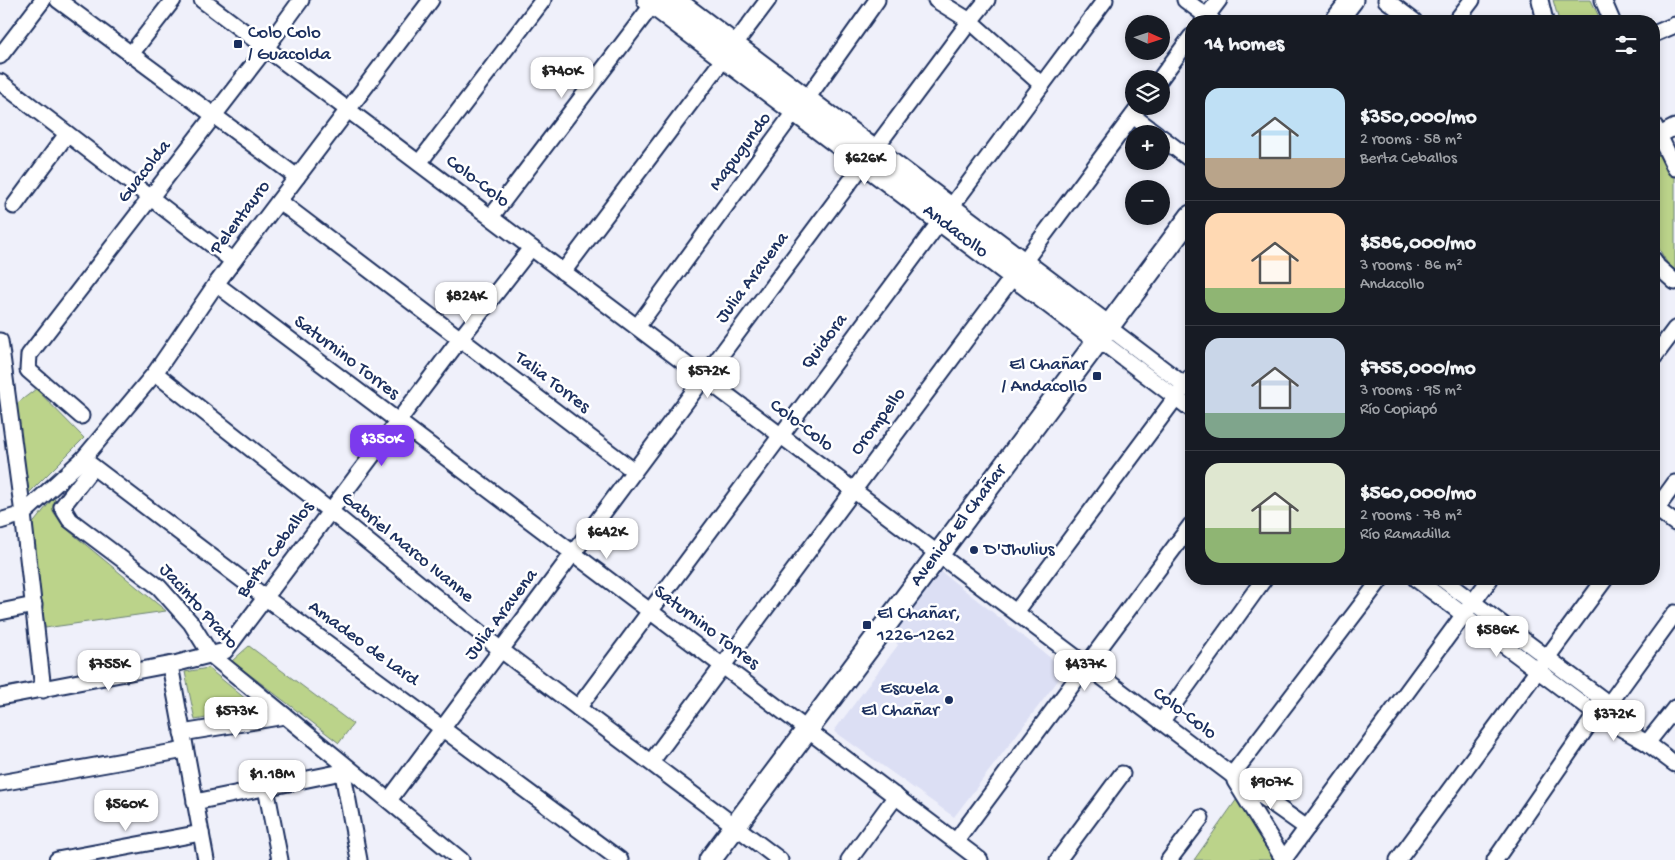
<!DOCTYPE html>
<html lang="en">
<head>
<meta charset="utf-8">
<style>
  body { margin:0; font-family:"Gochi Hand",sans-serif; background:#242831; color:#f1f3f6; height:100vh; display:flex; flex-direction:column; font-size:19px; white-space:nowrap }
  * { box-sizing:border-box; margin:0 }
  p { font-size:16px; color:#9ea1a6 }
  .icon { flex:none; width:28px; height:28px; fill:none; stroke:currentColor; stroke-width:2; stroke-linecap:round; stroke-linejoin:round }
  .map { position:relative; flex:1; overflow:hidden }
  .drawer { position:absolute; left:1185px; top:15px; width:475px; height:570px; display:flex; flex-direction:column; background:#171b24; border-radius:20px; box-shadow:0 2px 8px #0003 }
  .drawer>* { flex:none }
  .needle { width:32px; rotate:93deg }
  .controls { position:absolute; left:1125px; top:15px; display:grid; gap:10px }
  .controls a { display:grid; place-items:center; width:45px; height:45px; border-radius:50%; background:#171b24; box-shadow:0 2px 8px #0003; font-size:25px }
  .price { position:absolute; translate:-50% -42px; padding:0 11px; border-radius:10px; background:#fff; color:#222; font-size:16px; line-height:32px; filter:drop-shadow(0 1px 2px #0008) }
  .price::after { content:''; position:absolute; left:50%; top:30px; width:15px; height:11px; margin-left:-8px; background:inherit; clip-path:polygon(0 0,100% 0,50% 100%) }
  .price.selected { background:#7c3aed; color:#fff }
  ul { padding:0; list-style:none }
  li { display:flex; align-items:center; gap:15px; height:125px; padding:0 20px }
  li+li { border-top:1px solid #363941 }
  li span { display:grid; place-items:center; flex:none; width:140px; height:100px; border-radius:15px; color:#555 }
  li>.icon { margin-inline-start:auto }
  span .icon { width:60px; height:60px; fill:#fffc; stroke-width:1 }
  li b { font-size:21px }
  h2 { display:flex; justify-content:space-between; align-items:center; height:60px; padding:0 20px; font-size:21px }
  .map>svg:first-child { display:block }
  .built { fill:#dcdff4 }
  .green { fill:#bbd38a; stroke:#6b8174 }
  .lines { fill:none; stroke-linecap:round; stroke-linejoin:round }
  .street-casing { stroke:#1b2f5e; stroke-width:19 }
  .secondary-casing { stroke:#1b2f5e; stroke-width:25 }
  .street { stroke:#fff; stroke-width:15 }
  .secondary { stroke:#fff; stroke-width:21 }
  .poi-dot { fill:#1b2f5e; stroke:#fff; stroke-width:2 }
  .labels { text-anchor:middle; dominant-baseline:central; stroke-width:5; stroke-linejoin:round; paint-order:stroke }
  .poi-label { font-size:19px; fill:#1b2f5e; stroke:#fff; text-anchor:start }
  .street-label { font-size:19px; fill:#1b2f5e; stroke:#fff }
</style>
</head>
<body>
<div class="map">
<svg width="1675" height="860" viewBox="0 0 1675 860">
  <rect width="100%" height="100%" fill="#eff0fa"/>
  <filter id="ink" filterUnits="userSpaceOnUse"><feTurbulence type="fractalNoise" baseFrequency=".02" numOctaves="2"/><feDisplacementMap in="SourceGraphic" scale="10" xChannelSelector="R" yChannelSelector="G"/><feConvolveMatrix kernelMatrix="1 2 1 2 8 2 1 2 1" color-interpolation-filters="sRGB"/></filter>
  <g filter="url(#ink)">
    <path class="built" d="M939 570 1066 670 954 817 834 731 898 645 891 636Z"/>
    <g class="green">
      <path d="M1553 0H1591L1601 21H1559Z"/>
      <path d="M1654 130 1675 174V272L1670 268 1654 240Z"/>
      <path d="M36 389 84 438 28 494 15 405Z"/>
      <path d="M55 496 53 511 63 526 166 611 45 628 31 526Z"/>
      <path d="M249 646 353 724 339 743 232 661Z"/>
      <path d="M208 668 258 709 195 720 185 672Z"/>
      <path d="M1237 799 1273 860H1194Z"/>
    </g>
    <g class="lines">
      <defs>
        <g id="street">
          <path d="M58 0 297 177"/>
          <path d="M202 0 1232 775 1307 828"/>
          <path d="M936 0 970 21 1042 85"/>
          <path d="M1185 0 1213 21"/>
          <path d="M1386 0 1414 21"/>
          <path d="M1540 0 1545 21"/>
          <path d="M1603 0 1612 21"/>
          <path d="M1203 21 1219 0"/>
          <path d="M1456 21 1472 0"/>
          <path d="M1654 34 1675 25"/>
          <path d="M131 54 173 0"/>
          <path d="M0 56 43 0"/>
          <path d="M1160 79 1191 37"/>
          <path d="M0 82 233 261"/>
          <path d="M1133 116 1157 134"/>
          <path d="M1654 125 1675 168"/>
          <path d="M1658 136 1675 127"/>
          <path d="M1161 137 1191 160"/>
          <path d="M419 163 543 0"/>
          <path d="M279 201 634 471"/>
          <path d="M14 206 67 134"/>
          <path d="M491 217 656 0"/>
          <path d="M1654 260 1657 266 1675 282"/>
          <path d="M563 272 768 0"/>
          <path d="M216 284 980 860"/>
          <path d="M637 327 795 111 806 100 877 0"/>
          <path d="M1108 327 1191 390"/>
          <path d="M1098 339 1191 409"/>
          <path d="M0 341 23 514 43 690"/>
          <path d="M1654 357 1675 329"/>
          <path d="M155 373 330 511 501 650 780 860"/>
          <path d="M81 416 28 370 29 355 266 48 301 0"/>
          <path d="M83 459 266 598 620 860"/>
          <path d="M93 467 62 507 70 520 159 587 191 623 211 655 461 860"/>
          <path d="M1654 507 1675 523"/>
          <path d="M1654 512 1675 483"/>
          <path d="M0 521 23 514 83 459 155 373 216 284 431 0"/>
          <path d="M1416 579 1596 714 1647 743 1675 764"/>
          <path d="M1442 579 1609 704 1634 729"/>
          <path d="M0 612 34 605"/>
          <path d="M1016 612 1191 377"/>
          <path d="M170 665 206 860"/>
          <path d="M0 697 178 663 225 651 460 339 531 248"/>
          <path d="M578 708 1105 0"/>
          <path d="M1161 722 1264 579"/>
          <path d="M182 733 285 716"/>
          <path d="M1647 743 1675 708"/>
          <path d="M651 762 1140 106"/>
          <path d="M341 763 359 860"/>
          <path d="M1232 775 1381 579"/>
          <path d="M1235 781 1284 860"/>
          <path d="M0 783 185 750"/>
          <path d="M266 788 280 860"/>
          <path d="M389 800 970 21 987 0"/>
          <path d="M195 802 342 772"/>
          <path d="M956 841 1191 525"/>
          <path d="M1284 859 1490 579"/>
          <path d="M57 860 201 833"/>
          <path d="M849 860 896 796"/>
          <path d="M1058 860 1122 774"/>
          <path d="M1169 860 1201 818"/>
          <path d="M1398 860 1605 579"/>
          <path d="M1495 860 1596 714 1609 704 1675 613"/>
        </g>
        <g id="secondary">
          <path d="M648 0 1098 339"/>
          <path d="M674 0 1108 327"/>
          <path d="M1336 21 1352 0"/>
          <path d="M710 860 1191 216"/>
        </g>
      </defs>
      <use href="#street" class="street-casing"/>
      <use href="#secondary" class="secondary-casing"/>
      <use href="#street" class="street"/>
      <use href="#secondary" class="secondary"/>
    </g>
  </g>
  <g class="poi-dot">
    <rect x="233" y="39" width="10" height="10" rx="2.5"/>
    <rect x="1092" y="371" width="10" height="10" rx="2.5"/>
    <circle cx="974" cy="550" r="5"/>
    <rect x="862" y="620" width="10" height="10" rx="2.5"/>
    <circle cx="949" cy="700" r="5"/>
  </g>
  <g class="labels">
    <g class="poi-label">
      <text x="248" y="33">Colo Colo<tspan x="248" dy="22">/ Guacolda</tspan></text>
      <text x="1087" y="365" text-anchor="end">El Chañar<tspan x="1087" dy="22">/ Andacollo</tspan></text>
      <text x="984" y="550">D'Jhulius</text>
      <text x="877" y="614">El Chañar,<tspan x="877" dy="22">1226-1262</tspan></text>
      <text x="939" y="689" text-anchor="end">Escuela<tspan x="939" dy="22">El Chañar</tspan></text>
    </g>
    <g class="street-label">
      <text transform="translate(741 152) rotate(-54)">Mapugundo</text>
      <text transform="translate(145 172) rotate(-52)">Guacolda</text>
      <text transform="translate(477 182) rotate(37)">Colo-Colo</text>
      <text transform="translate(241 218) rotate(-53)">Pelentauro</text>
      <text transform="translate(955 232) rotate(37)">Andacollo</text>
      <text transform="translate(753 278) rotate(-53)">Julia Aravena</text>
      <text transform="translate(825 342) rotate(-53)">Quidora</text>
      <text transform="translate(346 358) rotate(37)">Saturnino Torres</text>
      <text transform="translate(552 383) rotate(37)">Talia Torres</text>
      <text transform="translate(879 422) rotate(-53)">Orompello</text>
      <text transform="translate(801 426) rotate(37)">Colo-Colo</text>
      <text transform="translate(959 526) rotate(-53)">Avenida El Chañar</text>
      <text transform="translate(407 548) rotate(39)">Gabriel Marco Ivanne</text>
      <text transform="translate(276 550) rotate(-53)">Berta Ceballos</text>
      <text transform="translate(198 607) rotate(48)">Jacinto Prato</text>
      <text transform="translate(502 615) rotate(-53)">Julia Aravena</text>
      <text transform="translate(706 628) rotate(37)">Saturnino Torres</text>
      <text transform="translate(363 644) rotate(36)">Amadeo de Lard</text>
      <text transform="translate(1184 714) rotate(37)">Colo-Colo</text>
    </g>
  </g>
</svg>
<div class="controls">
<a><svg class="needle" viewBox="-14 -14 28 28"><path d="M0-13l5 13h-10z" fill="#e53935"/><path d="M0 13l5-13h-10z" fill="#9ea1a6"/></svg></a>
<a><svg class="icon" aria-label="layers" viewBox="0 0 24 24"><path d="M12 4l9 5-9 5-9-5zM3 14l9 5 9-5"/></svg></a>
<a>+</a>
<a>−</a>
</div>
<b class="price" style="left:562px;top:99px">$740K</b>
<b class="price" style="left:865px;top:186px">$626K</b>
<b class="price" style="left:466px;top:324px">$824K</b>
<b class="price" style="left:708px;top:399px">$572K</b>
<b class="price selected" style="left:382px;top:467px">$350K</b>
<b class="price" style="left:607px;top:560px">$642K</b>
<b class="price" style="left:1497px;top:658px">$586K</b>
<b class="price" style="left:109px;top:692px">$755K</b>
<b class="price" style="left:1085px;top:692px">$437K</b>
<b class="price" style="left:236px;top:739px">$573K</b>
<b class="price" style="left:1614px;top:742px">$372K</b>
<b class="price" style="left:272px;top:802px">$1.18M</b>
<b class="price" style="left:1271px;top:810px">$907K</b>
<b class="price" style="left:126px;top:832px">$560K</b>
<section class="drawer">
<h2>14 homes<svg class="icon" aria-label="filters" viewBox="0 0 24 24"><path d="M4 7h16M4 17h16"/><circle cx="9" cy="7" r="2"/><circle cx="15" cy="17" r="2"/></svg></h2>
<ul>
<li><span style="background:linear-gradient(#bfe0f5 70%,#b9a48a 0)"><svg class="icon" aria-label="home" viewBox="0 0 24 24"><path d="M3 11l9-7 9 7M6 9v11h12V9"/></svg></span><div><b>$350,000/mo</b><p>2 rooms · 58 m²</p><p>Berta Ceballos</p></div></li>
<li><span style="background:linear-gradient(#ffd9b3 75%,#8fb573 0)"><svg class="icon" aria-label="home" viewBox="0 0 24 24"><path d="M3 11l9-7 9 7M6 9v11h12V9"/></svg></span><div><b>$586,000/mo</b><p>3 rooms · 86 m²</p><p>Andacollo</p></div></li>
<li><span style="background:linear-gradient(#c9d6e8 75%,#7fa58c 0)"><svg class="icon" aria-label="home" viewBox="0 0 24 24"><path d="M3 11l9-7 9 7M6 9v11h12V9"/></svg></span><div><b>$755,000/mo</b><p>3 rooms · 95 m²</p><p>Río Copiapó</p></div></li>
<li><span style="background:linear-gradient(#dfe7d0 65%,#8fb573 0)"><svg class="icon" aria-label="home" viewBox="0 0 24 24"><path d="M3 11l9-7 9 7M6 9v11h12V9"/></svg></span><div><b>$560,000/mo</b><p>2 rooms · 78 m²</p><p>Río Ramadilla</p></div></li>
</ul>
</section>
</div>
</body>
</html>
